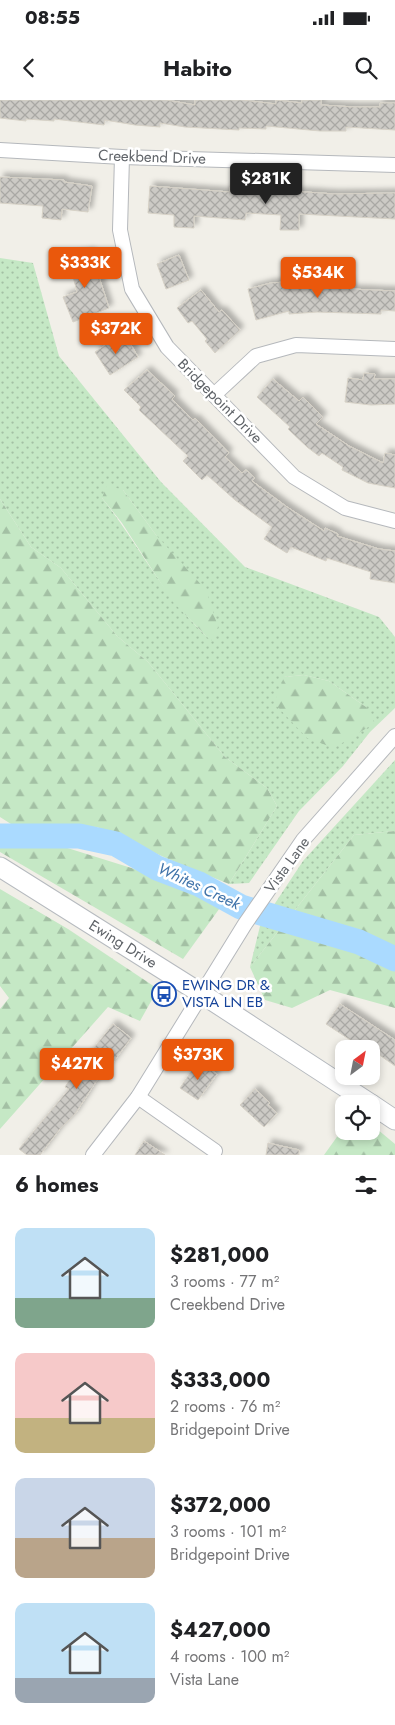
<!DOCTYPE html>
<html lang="en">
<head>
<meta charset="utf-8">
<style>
  body { margin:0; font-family:Jost,sans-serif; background:#f6f6f6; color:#202124; height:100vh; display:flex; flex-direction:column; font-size:19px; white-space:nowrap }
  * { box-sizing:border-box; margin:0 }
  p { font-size:16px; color:#757577 }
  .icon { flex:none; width:28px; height:28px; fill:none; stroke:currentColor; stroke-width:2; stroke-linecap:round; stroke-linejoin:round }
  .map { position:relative; height:1055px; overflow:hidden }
  .drawer { display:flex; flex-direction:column; background:#fff; flex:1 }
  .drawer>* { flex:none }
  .needle { width:32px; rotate:32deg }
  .fabs { position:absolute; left:335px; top:940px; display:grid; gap:10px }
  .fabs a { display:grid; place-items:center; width:45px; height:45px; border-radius:10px; background:#fff; box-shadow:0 2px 8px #0003; font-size:25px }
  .price { position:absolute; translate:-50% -42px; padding:0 11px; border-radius:5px; background:#ea580c; color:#fff; font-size:16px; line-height:32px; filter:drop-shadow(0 1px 2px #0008) }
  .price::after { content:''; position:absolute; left:50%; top:30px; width:15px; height:11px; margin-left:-8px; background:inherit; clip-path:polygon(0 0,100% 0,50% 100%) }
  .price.current { background:#222; color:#fff }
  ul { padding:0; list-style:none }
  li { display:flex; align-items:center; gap:15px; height:125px; padding:0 15px }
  li span { display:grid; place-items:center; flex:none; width:140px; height:100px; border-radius:10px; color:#555 }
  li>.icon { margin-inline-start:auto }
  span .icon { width:60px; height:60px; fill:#fffc; stroke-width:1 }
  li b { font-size:21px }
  h2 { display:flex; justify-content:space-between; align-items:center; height:60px; padding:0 15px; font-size:21px }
  .status { display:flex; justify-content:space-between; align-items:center; height:35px; padding:0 25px; background:#fff; direction:ltr }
  .status svg { height:14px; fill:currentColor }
  header { display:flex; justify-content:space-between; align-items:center; height:65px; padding:0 15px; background:#fff; font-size:22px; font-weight:700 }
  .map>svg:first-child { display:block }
  .grass { fill:url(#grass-dots); fill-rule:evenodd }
  .forest { fill:url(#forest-firs) }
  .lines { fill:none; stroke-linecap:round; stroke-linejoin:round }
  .river { stroke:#aadaff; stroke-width:25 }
  .building { fill:url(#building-cross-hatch); stroke:#d6d1c6; filter:url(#shadow) }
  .street-casing { stroke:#b5b8bc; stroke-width:16 }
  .secondary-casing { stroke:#b6babf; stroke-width:21 }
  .street { stroke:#fff; stroke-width:14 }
  .secondary { stroke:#fff; stroke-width:19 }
  .labels { text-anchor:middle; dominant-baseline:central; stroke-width:5; stroke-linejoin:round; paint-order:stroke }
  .street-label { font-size:15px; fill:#5f6368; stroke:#fff }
  .transit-label { font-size:15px; fill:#164399; stroke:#fff; text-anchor:start }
  .water-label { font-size:16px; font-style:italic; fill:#4174aa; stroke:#fff }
</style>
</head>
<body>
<div class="status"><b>08:55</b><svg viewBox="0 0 49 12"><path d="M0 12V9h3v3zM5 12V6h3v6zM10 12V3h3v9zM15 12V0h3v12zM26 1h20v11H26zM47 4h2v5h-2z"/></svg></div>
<header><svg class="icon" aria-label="back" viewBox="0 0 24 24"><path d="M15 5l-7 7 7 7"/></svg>Habito<svg class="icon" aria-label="search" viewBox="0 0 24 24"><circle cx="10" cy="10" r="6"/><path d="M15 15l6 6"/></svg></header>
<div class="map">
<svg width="395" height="1055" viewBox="0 0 395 1055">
  <defs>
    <pattern id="grass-dots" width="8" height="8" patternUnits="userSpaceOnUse" patternTransform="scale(1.25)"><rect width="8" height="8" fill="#c5e8c5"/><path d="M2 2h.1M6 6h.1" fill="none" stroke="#a3c0a4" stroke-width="1.8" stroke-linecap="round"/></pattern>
    <pattern id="forest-firs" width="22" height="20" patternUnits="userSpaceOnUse" patternTransform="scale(1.25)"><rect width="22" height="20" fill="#c5e8c5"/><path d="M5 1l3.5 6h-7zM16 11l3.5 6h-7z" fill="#a3c0a4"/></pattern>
    <pattern id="building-cross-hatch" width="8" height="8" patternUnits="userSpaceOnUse" patternTransform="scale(1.25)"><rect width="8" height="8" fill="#cccac5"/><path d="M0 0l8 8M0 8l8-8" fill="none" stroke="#a9a8a4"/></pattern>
    <filter id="shadow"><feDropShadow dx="4" dy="-4" stdDeviation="2.5" flood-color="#0004"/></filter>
  </defs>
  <rect width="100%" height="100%" fill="#f1efe8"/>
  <g class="grass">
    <path d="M0 158 33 163 59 256 161 382 245 467 379 517 395 537V608L370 632 343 666 299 711 249 783 229 784 277 706 267 688 225 657 148 562 117 536 61 468 31 447 0 399ZM123 390 156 435 211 540C165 500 140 446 102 398ZM304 575 329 581 366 607 284 577Z"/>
    <path d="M395 660V731L354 735 250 867 260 826 303 761Z"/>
  </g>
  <g class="forest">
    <path d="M107 385 123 390 156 435 206 490 218 527 211 541 173 502 122 423 102 398Z"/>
    <path d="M0 399 31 447 61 468 117 536 148 562 225 657 267 688 277 706 229 784 175 762 97 727 11 724 0 717Z"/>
    <path d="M304 575 329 581 366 607 375 623 334 648 307 638 274 603 284 577Z"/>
    <path d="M395 731V908L330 890 292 908 265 900 250 867 354 735Z"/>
    <path d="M0 741 61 746 157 776 222 805 183 859 0 752Z"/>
    <path d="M0 789 68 829 158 889 140 921 108 907 0 1029V909L9 898 0 886Z"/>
    <path d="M371 1024 395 1044V1055H324L344 1027V1031H371Z"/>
  </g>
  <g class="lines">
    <path class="river" d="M0 736H79L116 744 157 768 199 784 241 807 359 842 395 859"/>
  </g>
  <g class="building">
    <path d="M0 0H166L195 5V0H242L276 4V0L302 3V0H321V5L354 7H380V3H395V30L346 27V31H320L266 26V29L239 28V30L185 27 160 23V27L135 25 105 20 104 25 54 19V21L26 19V21L0 18Z"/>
    <path d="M0 77 64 80V82L92 86 88 112 62 109 61 120 42 118 43 106 0 103Z"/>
    <path d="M150 86 230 92V87L335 94 395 93V119L299 114V130H280L281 115 246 113 245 120 194 116V128L174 127V115L148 113Z"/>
    <path d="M91 152 109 208 73 222 63 197 77 192 68 157Z"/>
    <path d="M179 155 189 180 166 189 157 164Z"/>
    <path d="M317 180 350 182V189L395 191V211L381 210V214L317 212 289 214V211L256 220 248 189 271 183Z"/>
    <path d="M201 190 219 212 222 210 240 230 215 253 205 241 207 239 192 221 188 223 177 208Z"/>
    <path d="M120 235 127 245 130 243 138 257 110 275 95 252Z"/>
    <path d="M147 270 175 296 172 299 193 320 195 318 229 353 225 357 242 373 246 370 255 378 252 381 287 407 324 431 325 428 338 434 337 436 379 449 395 451V483L370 479 371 472 327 458 326 461 291 447 287 453 264 439 272 427 235 400 207 375 202 380 183 361 188 356 139 310 141 307 124 290Z"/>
    <path d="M364 273 375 274 374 279H395V304L371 305 345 302 348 278 363 280Z"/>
    <path d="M273 279 299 301 303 297 323 317 316 324 349 346 383 363 385 353 395 355V388L368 383 342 370 343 367 322 353 319 356 307 347 288 329 290 327 257 297Z"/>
    <path d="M340 904 395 940V966L371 949H364L326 924Z"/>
    <path d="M113 924 131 938 111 965 108 963 75 1014 59 1030 40 1055H27L19 1049 69 989 65 987 77 969Z"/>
    <path d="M198 961 217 974 198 1000 180 988Z"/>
    <path d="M255 989 270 1003 268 1005 277 1013 264 1027 240 1005Z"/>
    <path d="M144 1041 165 1055H135Z"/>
    <path d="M268 1043 299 1050V1055H266Z"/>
  </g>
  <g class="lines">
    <defs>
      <g id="street">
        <path d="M0 50 122 57 395 65"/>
        <path d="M122 57 120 130 132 189 167 247 294 377 345 408 395 421"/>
        <path d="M214 295 256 256 296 245 395 249"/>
        <path d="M138 997 215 1051"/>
        <path d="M93 1055 138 997 245 824 303 740 395 636"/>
      </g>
      <g id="secondary">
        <path d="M0 767 202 894 371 1004"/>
        <path d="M371 1004 395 1020"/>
      </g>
    </defs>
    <use href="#street" class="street-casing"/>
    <use href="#secondary" class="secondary-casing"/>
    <use href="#street" class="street"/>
    <use href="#secondary" class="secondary"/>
  </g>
  <defs>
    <symbol id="bus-ring" viewBox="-11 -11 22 22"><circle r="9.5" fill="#fff" stroke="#1a4fb4" stroke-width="1.5"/><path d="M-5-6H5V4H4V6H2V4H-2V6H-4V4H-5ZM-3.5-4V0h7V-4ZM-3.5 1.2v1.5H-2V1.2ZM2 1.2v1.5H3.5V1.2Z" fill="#1a4fb4"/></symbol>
  </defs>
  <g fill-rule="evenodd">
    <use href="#bus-ring" x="150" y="880" width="28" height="28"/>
  </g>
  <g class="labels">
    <g class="street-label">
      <text transform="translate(152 57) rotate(2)">Creekbend Drive</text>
      <text transform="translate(220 301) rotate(45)">Bridgepoint Drive</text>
      <text transform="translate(287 765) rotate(-54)">Vista Lane</text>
      <text transform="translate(123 844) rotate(32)">Ewing Drive</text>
    </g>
    <g class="transit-label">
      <text x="182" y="885">EWING DR &amp;<tspan x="182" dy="17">VISTA LN EB</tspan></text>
    </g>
    <g class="water-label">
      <text transform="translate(199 786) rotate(25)">Whites Creek</text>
    </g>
  </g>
</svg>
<div class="fabs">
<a><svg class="needle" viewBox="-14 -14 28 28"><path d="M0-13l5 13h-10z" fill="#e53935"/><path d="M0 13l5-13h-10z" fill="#757577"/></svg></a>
<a><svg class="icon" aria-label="locate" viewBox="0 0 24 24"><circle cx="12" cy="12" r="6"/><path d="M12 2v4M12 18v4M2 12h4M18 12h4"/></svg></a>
</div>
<b class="price current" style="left:266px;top:105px">$281K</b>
<b class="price" style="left:85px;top:189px">$333K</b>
<b class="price" style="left:318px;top:199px">$534K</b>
<b class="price" style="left:116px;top:255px">$372K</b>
<b class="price" style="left:198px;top:981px">$373K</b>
<b class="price" style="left:77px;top:990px">$427K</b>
</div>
<section class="drawer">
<h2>6 homes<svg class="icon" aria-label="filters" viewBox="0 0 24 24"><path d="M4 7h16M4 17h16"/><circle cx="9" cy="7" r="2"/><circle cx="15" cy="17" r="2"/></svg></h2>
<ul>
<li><span style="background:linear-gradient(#bfe0f5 70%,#7fa58c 0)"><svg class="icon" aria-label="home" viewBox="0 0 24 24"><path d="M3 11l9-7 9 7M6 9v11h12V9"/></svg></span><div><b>$281,000</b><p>3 rooms · 77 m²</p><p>Creekbend Drive</p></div></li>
<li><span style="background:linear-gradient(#f6c9c9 65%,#c2b280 0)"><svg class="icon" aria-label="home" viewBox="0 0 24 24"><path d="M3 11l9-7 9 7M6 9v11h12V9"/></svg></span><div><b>$333,000</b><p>2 rooms · 76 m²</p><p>Bridgepoint Drive</p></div></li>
<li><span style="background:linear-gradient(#c9d6e8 60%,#b9a48a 0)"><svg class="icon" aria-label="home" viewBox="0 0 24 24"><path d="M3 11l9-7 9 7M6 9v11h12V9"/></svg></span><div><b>$372,000</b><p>3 rooms · 101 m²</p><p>Bridgepoint Drive</p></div></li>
<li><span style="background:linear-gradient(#bfe0f5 75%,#9aa5b1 0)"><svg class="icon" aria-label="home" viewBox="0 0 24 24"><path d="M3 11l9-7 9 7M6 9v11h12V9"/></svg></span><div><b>$427,000</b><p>4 rooms · 100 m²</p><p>Vista Lane</p></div></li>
</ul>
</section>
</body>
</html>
